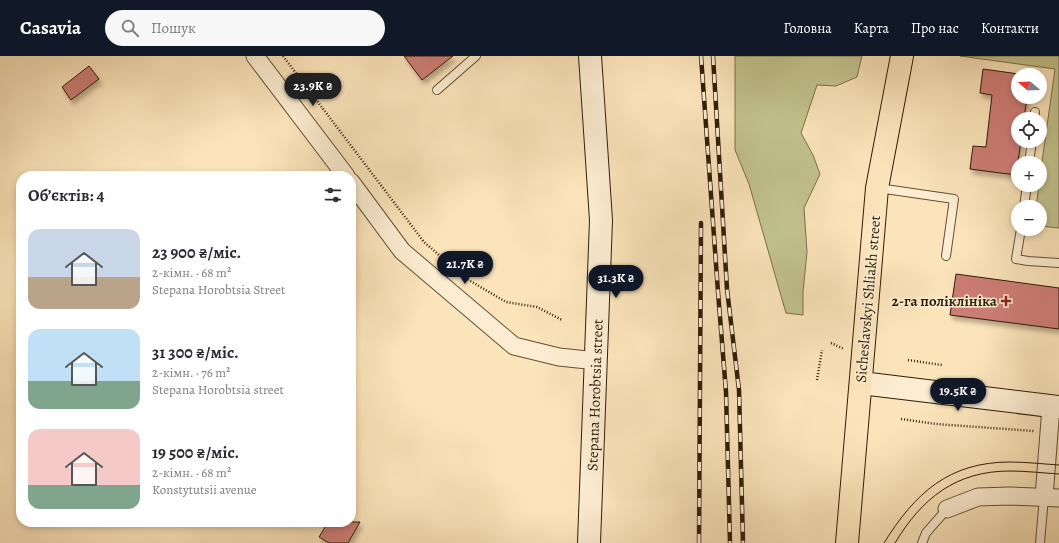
<!DOCTYPE html>
<html lang="uk">
<head>
<meta charset="utf-8">
<style>
  body { margin:0; font-family:Alegreya,serif; background:#f7f7f7; color:#2b2b33; height:100vh; display:flex; flex-direction:column; font-size:15px; white-space:nowrap }
  * { box-sizing:border-box; margin:0 }
  p { font-size:13px; color:#7c7c81 }
  .icon { flex:none; width:22px; height:22px; fill:none; stroke:currentColor; stroke-width:2; stroke-linecap:round; stroke-linejoin:round }
  .map { position:relative; flex:1; overflow:hidden }
  .drawer { position:absolute; left:16px; top:115px; width:340px; height:356px; display:flex; flex-direction:column; background:#fff; border-radius:16px; box-shadow:0 2px 6px #0003 }
  .drawer>* { flex:none }
  .needle { width:26px; rotate:289deg }
  .controls { position:absolute; left:1011px; top:12px; display:grid; gap:8px }
  .controls a { display:grid; place-items:center; width:36px; height:36px; border-radius:50%; background:#fff; box-shadow:0 2px 6px #0003; font-size:20px }
  .price { position:absolute; translate:-50% -34px; padding:0 9px; border-radius:14px; background:#111827; color:#fff; font-size:13px; line-height:26px; filter:drop-shadow(0 1px 2px #0008) }
  .price::after { content:''; position:absolute; left:50%; top:24px; width:12px; height:9px; margin-left:-6px; background:inherit; clip-path:polygon(0 0,100% 0,50% 100%) }
  .price.active { background:#222; color:#fff }
  ul { padding:0; list-style:none }
  li { display:flex; align-items:center; gap:12px; height:100px; padding:0 12px }
  li span { display:grid; place-items:center; flex:none; width:112px; height:80px; border-radius:12px; color:#555 }
  li>.icon { margin-inline-start:auto }
  span .icon { width:48px; height:48px; fill:#fffc; stroke-width:1 }
  li b { font-size:17px }
  h2 { display:flex; justify-content:space-between; align-items:center; height:48px; padding:0 12px; font-size:17px }
  header { display:flex; align-items:center; gap:24px; box-sizing:border-box; height:56px; padding:0 20px; background:#111827; color:#fff }
  header strong { font-size:19px }
  nav { display:flex; gap:22px; margin-inline-start:auto; font-size:14px }
  .search { width:280px; height:36px; background:#f7f7f7; display:flex; align-items:center; gap:10px; box-sizing:border-box; padding:0 14px; border-radius:22px; color:#7c7c81; font-size:15px }
  .map>svg:first-child { display:block }
  .green { fill:#c2c38d; stroke:#79704a }
  .building { fill:#cd7d74; stroke:#301d08; filter:url(#shadow) }
  .lines { fill:none; stroke-linecap:round; stroke-linejoin:round }
  .lane-casing { stroke:#634f34; stroke-width:10 }
  .street-casing { stroke:#634f34; stroke-width:19 }
  .secondary-casing { stroke:#301d08; stroke-width:24 }
  .primary-casing { stroke:#301d08; stroke-width:24 }
  .path { stroke:#301d08; stroke-width:2.5; stroke-dasharray:1 2; stroke-linecap:butt }
  .lane { stroke:#fcedd2; stroke-width:8 }
  .street { stroke:#fcedd2; stroke-width:17 }
  .secondary { stroke:#fcedd2; stroke-width:22 }
  .primary { stroke:#fbe4ba; stroke-width:22 }
  .tram { stroke:#301d08; stroke-width:1 }
  .rail-casing { stroke:#301d08; stroke-width:4.5 }
  .rail { stroke:#fcedd2; stroke-width:3; stroke-dasharray:9; stroke-linecap:butt }
  .poi-dot { fill:#8f2418; stroke:#fcedd2; stroke-width:1.5 }
  .labels { text-anchor:middle; dominant-baseline:central; stroke-width:3; stroke-linejoin:round; paint-order:stroke }
  .street-label { font-size:15px; fill:#301d08; stroke:#fcedd2 }
  .poi-label { font-size:15px; font-weight:bold; fill:#301d08; stroke:#fcedd2; text-anchor:end }
</style>
</head>
<body>
<header>
<strong>Casavia</strong>
<div class="search"><svg class="icon" aria-label="search" viewBox="0 0 24 24"><circle cx="10" cy="10" r="6"/><path d="M15 15l6 6"/></svg>Пошук</div>
<nav><a>Головна</a><a>Карта</a><a>Про нас</a><a>Контакти</a></nav>
</header>
<div class="map">
<svg width="1059" height="487" viewBox="0 0 1059 487">
  <defs>
    <filter id="shadow"><feDropShadow dx="2.5" dy="4.5" stdDeviation="2" flood-color="#0004"/></filter>
  </defs>
  <rect width="100%" height="100%" fill="#fbe4ba"/>
  <filter id="stains"><feTurbulence type="fractalNoise" baseFrequency=".005" numOctaves="4"/><feColorMatrix values="0 0 0 0 .2 0 0 0 0 .09 0 0 0 0 .02 0 0 0 .5 -.17"/></filter>
  <radialGradient id="worn" r=".72"><stop offset=".6" stop-color="#630" stop-opacity="0"/><stop offset="1" stop-color="#630" stop-opacity=".3"/></radialGradient>
  <g class="green">
    <path d="M735 0H862L857 21 836 30 817 29 801 77 813 99 820 118 804 152 807 196 803 236V259L786 257 749 128 735 94Z"/>
    <path d="M960 0H1059V172L1040 170V151H1036L1039 129H1040V120L1055 13Z"/>
  </g>
  <g class="building">
    <path d="M404 0H453L422 24Z"/>
    <path d="M89 10 99 23 71 44 62 31Z"/>
    <path d="M983 13 1026 19H1018V41H1027L1024 63H1018V85H1021L1016 119 970 113 973 90 986 91 992 39 980 37Z"/>
    <path d="M956 218 1059 232V273L950 259Z"/>
    <path d="M328 466H360L348 487H329L319 481Z"/>
  </g>
  <g class="lines">
    <defs>
      <g id="lane">
        <path d="M437 34 476 0"/>
        <path d="M1034 63 1035 56"/>
        <path d="M1029 107 1032 85"/>
        <path d="M878 132 954 143 946 200"/>
        <path d="M1024 151 1027 129"/>
        <path d="M1021 173 1016 203 1028 205 1059 207"/>
        <path d="M922 487 926 477 947 453"/>
        <path d="M1040 487 1044 441"/>
      </g>
      <g id="street">
        <path d="M255 0 346 120"/>
        <path d="M351 126 402 195 514 290 559 301 597 305"/>
        <path d="M1044 441 1051 351"/>
        <path d="M947 453 978 441 1009 440 1059 442"/>
      </g>
      <g id="secondary">
        <path d="M861 327 1059 351"/>
        <path d="M589 487 601 164 590 0"/>
      </g>
      <path id="primary" d="M847 487 877 132 902 0"/>
    </defs>
    <use href="#lane" class="lane-casing"/>
    <use href="#street" class="street-casing"/>
    <use href="#secondary" class="secondary-casing"/>
    <use href="#primary" class="primary-casing"/>
    <g class="path">
      <path d="M283 0 424 186 467 223 506 246 537 251 562 264"/>
      <path d="M831 287 844 293"/>
      <path d="M908 304 942 309"/>
      <path d="M817 324 822 294"/>
      <path d="M901 363 936 368 1034 375"/>
    </g>
    <use href="#lane" class="lane"/>
    <use href="#street" class="street"/>
    <use href="#secondary" class="secondary"/>
    <use href="#primary" class="primary"/>
    <g class="tram">
      <path d="M884 487C915 437 949 406 1010 406 1026 406 1043 408 1059 409"/>
      <path d="M895 487C922 442 956 415 1010 415 1026 415 1043 417 1059 418"/>
    </g>
    <defs>
      <g id="rail">
        <path d="M701 0 718 236 726 336 730 487"/>
        <path d="M713 0 727 233 739 334 743 487"/>
        <path d="M699 487 701 167"/>
      </g>
    </defs>
    <use href="#rail" class="rail-casing"/>
    <use href="#rail" class="rail"/>
  </g>
  <path class="poi-dot" d="M1004 239h4v4h4v4h-4v4h-4v-4h-4v-4h4z"/>
  <g class="labels">
    <g class="street-label">
      <text transform="translate(868 243) rotate(-85)">Sicheslavskyi Shliakh street</text>
      <text transform="translate(595 339) rotate(-88)">Stepana Horobtsia street</text>
    </g>
    <g class="poi-label">
      <text x="997" y="245">2-га поліклініка</text>
    </g>
  </g>
  <rect width="100%" height="100%" filter="url(#stains)"/>
  <rect width="100%" height="100%" fill="url(#worn)"/>
</svg>
<div class="controls">
<a><svg class="needle" viewBox="-14 -14 28 28"><path d="M0-13l5 13h-10z" fill="#e53935"/><path d="M0 13l5-13h-10z" fill="#7c7c81"/></svg></a>
<a><svg class="icon" aria-label="locate" viewBox="0 0 24 24"><circle cx="12" cy="12" r="6"/><path d="M12 2v4M12 18v4M2 12h4M18 12h4"/></svg></a>
<a>+</a>
<a>−</a>
</div>
<b class="price active" style="left:313px;top:51px">23.9K ₴</b>
<b class="price" style="left:465px;top:229px">21.7K ₴</b>
<b class="price" style="left:616px;top:243px">31.3K ₴</b>
<b class="price" style="left:958px;top:356px">19.5K ₴</b>
<section class="drawer">
<h2>Об’єктів: 4<svg class="icon" aria-label="filters" viewBox="0 0 24 24"><path d="M4 7h16M4 17h16"/><circle cx="9" cy="7" r="2"/><circle cx="15" cy="17" r="2"/></svg></h2>
<ul>
<li><span style="background:linear-gradient(#c9d6e8 60%,#b9a48a 0)"><svg class="icon" aria-label="home" viewBox="0 0 24 24"><path d="M3 11l9-7 9 7M6 9v11h12V9"/></svg></span><div><b>23 900 ₴/міс.</b><p>2-кімн. · 68 m²</p><p>Stepana Horobtsia Street</p></div></li>
<li><span style="background:linear-gradient(#bfe0f5 65%,#7fa58c 0)"><svg class="icon" aria-label="home" viewBox="0 0 24 24"><path d="M3 11l9-7 9 7M6 9v11h12V9"/></svg></span><div><b>31 300 ₴/міс.</b><p>2-кімн. · 76 m²</p><p>Stepana Horobtsia street</p></div></li>
<li><span style="background:linear-gradient(#f6c9c9 70%,#7fa58c 0)"><svg class="icon" aria-label="home" viewBox="0 0 24 24"><path d="M3 11l9-7 9 7M6 9v11h12V9"/></svg></span><div><b>19 500 ₴/міс.</b><p>2-кімн. · 68 m²</p><p>Konstytutsii avenue</p></div></li>
</ul>
</section>
</div>
</body>
</html>
